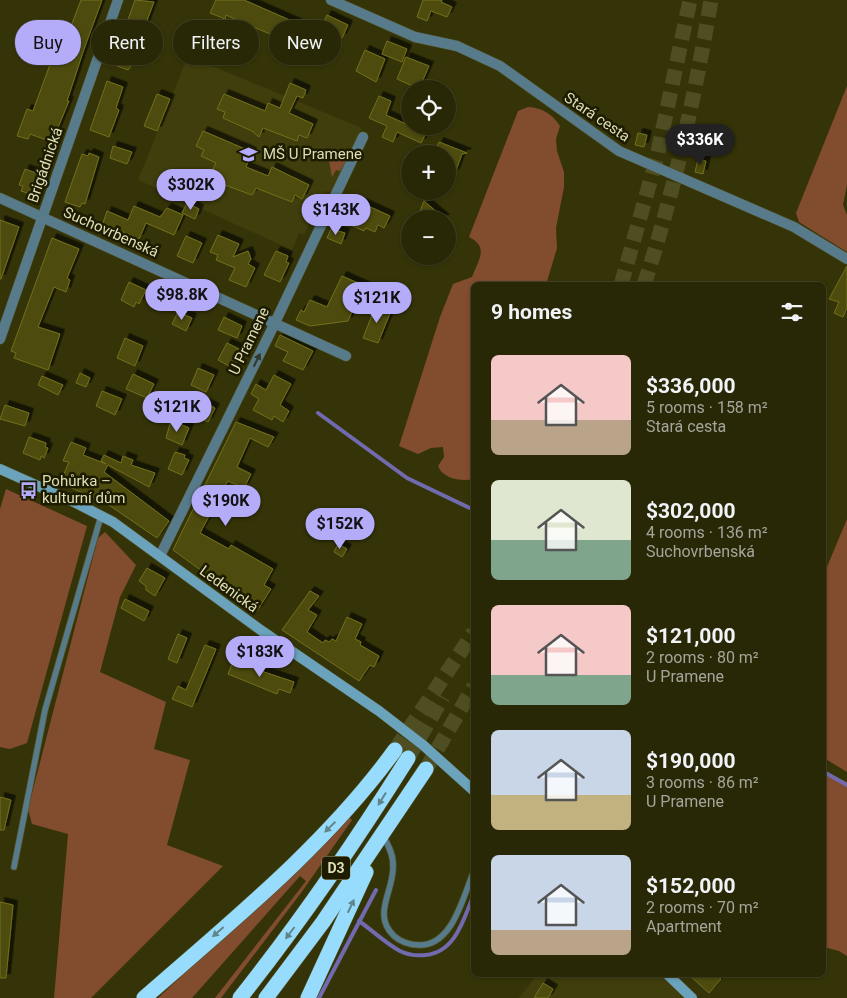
<!DOCTYPE html>
<html lang="en">
<head>
<meta charset="utf-8">
<style>
  body { margin:0; font-family:Roboto,sans-serif; background:#343314; color:#f1f3f6; height:100vh; display:flex; flex-direction:column; font-size:19px; white-space:nowrap }
  * { box-sizing:border-box; margin:0 }
  p { font-size:16px; color:#a5a59b }
  .icon { flex:none; width:28px; height:28px; fill:none; stroke:currentColor; stroke-width:2; stroke-linecap:round; stroke-linejoin:round }
  .map { position:relative; flex:1; overflow:hidden }
  .side { position:absolute; left:471px; top:282px; width:355px; height:695px; display:flex; flex-direction:column; background:#282706; border-radius:8px; box-shadow:0 1px 4px #0004,0 0 0 1px #444428 }
  .side>* { flex:none }
  .guide { position:absolute; left:15px; top:20px; width:381px; height:45px; display:flex; gap:10px }
  .buttons { position:absolute; left:401px; top:80px; display:grid; gap:10px }
  .buttons a { display:grid; place-items:center; width:55px; height:55px; border-radius:50%; background:#282706; box-shadow:0 1px 4px #0004,0 0 0 1px #444428; font-size:25px }
  .price { position:absolute; translate:-50% -42px; padding:0 11px; border-radius:18px; background:#b4acf9; color:#111; font-size:16px; line-height:32px; filter:drop-shadow(0 1px 2px #0008) }
  .price::after { content:''; position:absolute; left:50%; top:30px; width:15px; height:11px; margin-left:-8px; background:inherit; clip-path:polygon(0 0,100% 0,50% 100%) }
  .price.current { background:#222; color:#fff }
  ul { padding:0; list-style:none }
  li { display:flex; align-items:center; gap:15px; height:125px; padding:0 20px }
  li span { display:grid; place-items:center; flex:none; width:140px; height:100px; border-radius:8px; color:#555 }
  li>.icon { margin-inline-start:auto }
  span .icon { width:60px; height:60px; fill:#fffc; stroke-width:1 }
  li b { font-size:21px }
  h2 { display:flex; justify-content:space-between; align-items:center; height:60px; padding:0 20px; font-size:21px }
  .tag { padding:0 18px; border-radius:22px; background:#282706; box-shadow:0 1px 4px #0004,0 0 0 1px #444428; font-size:18px; line-height:45px }
  .tag.current { background:#b4acf9; color:#111 }
  .map>svg:first-child { display:block }
  .built { fill:#3f3e0c }
  .green { fill:#824c2f }
  .lines { fill:none; stroke-linecap:round; stroke-linejoin:round }
  .stream { stroke:#726aae; stroke-width:4 }
  .building { fill:#4d4c08; stroke:#72701d; filter:url(#shadow) }
  .motorway-tunnel { stroke:#4e4e22; stroke-width:15; stroke-dasharray:15 8; stroke-linecap:butt }
  .service-casing { stroke:#535328; stroke-width:7 }
  .minor-casing { stroke:#535328; stroke-width:11 }
  .secondary-casing { stroke:#535328; stroke-width:11 }
  .motorway-casing { stroke:#535328; stroke-width:16 }
  .service { stroke:#587b8b; stroke-width:5.5 }
  .minor { stroke:#587b8b; stroke-width:10 }
  .secondary { stroke:#6ba3bc; stroke-width:10 }
  .motorway { stroke:#97dcfc; stroke-width:15 }
  .oneway { fill:#2f382a }
  .oneway2 { fill:#60858b }
  .labels { text-anchor:middle; dominant-baseline:central; stroke-width:5; stroke-linejoin:round; paint-order:stroke }
  .shield { fill:#1d1b00; stroke:#a4a481; stroke-width:1 }
  .shield-label { font-size:14px; font-weight:bold; fill:#dedfb8 }
  .street-label { font-size:15px; fill:#dedfb8; stroke:#1d1b00 }
  .poi-label { font-size:15px; fill:#dedfb8; stroke:#1d1b00; text-anchor:start }
</style>
</head>
<body>
<div class="map">
<svg width="847" height="998" viewBox="0 0 847 998">
  <defs>
    <filter id="shadow"><feDropShadow dx="4.5" dy="-4.5" stdDeviation="0" flood-color="#0009"/></filter>
  </defs>
  <rect width="100%" height="100%" fill="#353408"/>
  <g class="built">
    <path d="M188 56 362 128 332 194 327 191 323 194 304 235 299 233 292 250 138 180Z"/>
    <path d="M537 975H661L686 998H519Z"/>
  </g>
  <g class="green">
    <path d="M847 86V185L843 205 847 215V252L799 222 796 213Z"/>
    <path d="M528 107C543 108 552 114 560 126L556 139 557 151 564 172V187L556 228 557 248 546 285H474V479C462 482 443 479 438 466L444 457 443 447 431 448 418 454 399 446 440 317 453 284 472 277C479 259 489 247 469 237L518 111Z"/>
    <path d="M331 153 344 156 345 163 340 171 336 170 332 177 328 156Z"/>
    <path d="M6 489 87 526 27 743 10 749 0 747V509Z"/>
    <path d="M847 519V772L824 758V574Z"/>
    <path d="M105 532 136 565 120 597 100 672 166 702 154 749 190 760 167 845 223 866 91 998H54L68 834 32 824 28 809 98 538Z"/>
    <path d="M824 772 847 782V956L839 951 824 947Z"/>
    <path d="M349 817 352 820 301 893 221 998H215L306 881 300 876 192 998H158Z"/>
  </g>
  <g class="lines">
    <g class="stream">
      <path d="M318 413 407 478 474 510"/>
      <path d="M824 772 847 785"/>
      <path d="M359 921C372 930 385 943 400 951 408 955 417 956 426 955 456 952 464 918 474 894"/>
      <path d="M319 998 376 890"/>
    </g>
  </g>
  <g class="building">
    <path d="M81 0H102L83 52 67 101H69L52 142 30 134 28 139 17 136 27 109 33 111 52 59 56 60 68 25 71 26Z"/>
    <path d="M135 0 154 2 143 31 146 32 138 56 128 70 112 64Z"/>
    <path d="M216 0H244L326 36 314 66 298 56 302 48 282 39 277 41 275 36 251 26 246 29 244 23 226 15 225 19 210 13Z"/>
    <path d="M423 0H442L441 2 452 7 447 17 431 11 427 21 417 17Z"/>
    <path d="M327 15 348 25 342 38 321 28Z"/>
    <path d="M387 41 407 49 402 62 382 54Z"/>
    <path d="M365 50 385 59 376 82 356 71Z"/>
    <path d="M406 57 429 66 419 89 397 79Z"/>
    <path d="M107 81 123 87 116 108 119 110 109 137 90 130Z"/>
    <path d="M290 83 306 90 303 98 297 96 289 113 313 124 307 138 299 135 297 141 263 128 259 137 252 131 223 118 225 112 217 109 224 94 265 111 268 103 280 108Z"/>
    <path d="M157 94 170 99 157 131 144 126Z"/>
    <path d="M379 96 391 101 386 115 426 133 421 143 397 132 393 142 382 137 387 126 369 118Z"/>
    <path d="M203 131 252 152 246 167 268 176 272 167 309 185 302 199 295 195 292 202 256 188 252 195 225 185 221 186 217 197 203 191 216 163 201 156 204 150 196 146Z"/>
    <path d="M638 133 647 135 644 147 635 145Z"/>
    <path d="M439 142 467 153 462 154 455 173H448V154H434Z"/>
    <path d="M113 146 132 152 127 164 110 158Z"/>
    <path d="M89 153 99 157 85 204 82 203 80 207 65 202 82 154 88 156Z"/>
    <path d="M698 159 706 161 703 174 695 172Z"/>
    <path d="M25 169 41 175 35 191 32 190 30 194 21 191 23 186 19 185Z"/>
    <path d="M355 200 390 216 384 228 378 225 375 232 366 228 364 231 346 223Z"/>
    <path d="M424 201 445 219H417Z"/>
    <path d="M187 203 199 209 195 219 182 213Z"/>
    <path d="M134 206 160 217 167 208 183 215 174 235 146 223 139 239 103 223 107 211 128 220Z"/>
    <path d="M0 220 19 227 1 279H0Z"/>
    <path d="M331 229 345 233 341 244 327 238Z"/>
    <path d="M218 235 239 244 233 257 248 251 251 259 248 264 255 268 246 287 229 280 235 268 216 260 218 255 210 252Z"/>
    <path d="M186 236 202 243 193 263 177 256Z"/>
    <path d="M52 238 79 249 67 278 70 280 66 292 54 287 38 327 60 334 48 370 14 358 16 353 11 351Z"/>
    <path d="M276 251 288 256 286 262 289 263 280 282 264 275Z"/>
    <path d="M847 266V308L843 317 834 313 839 302 829 299Z"/>
    <path d="M342 276 367 287 359 303 356 302 348 321 310 326 296 320 301 310 304 312 310 300 327 307Z"/>
    <path d="M129 282 146 290 139 304 136 302 134 307 121 300Z"/>
    <path d="M158 288 175 295 169 308 153 301Z"/>
    <path d="M376 305 391 311 378 343 363 338Z"/>
    <path d="M178 312 192 318 186 331 172 324Z"/>
    <path d="M224 317 242 326 237 338 218 330Z"/>
    <path d="M280 335 313 351 303 370 283 361 288 352 275 346Z"/>
    <path d="M125 338 143 346 135 366 117 358Z"/>
    <path d="M227 343 239 349 237 354 240 356 233 368 218 360Z"/>
    <path d="M198 368 214 375 206 392 191 385Z"/>
    <path d="M80 373 90 378 86 387 76 383Z"/>
    <path d="M133 374 154 384 147 398 126 389Z"/>
    <path d="M274 375 291 384 280 405 289 411 283 422 274 416 272 420 253 410 259 399 251 394 256 384 266 390Z"/>
    <path d="M42 376 63 385 58 395 38 385Z"/>
    <path d="M102 391 122 399 115 415 96 406Z"/>
    <path d="M199 400 215 408 208 422 195 415Z"/>
    <path d="M5 405 29 413 25 426 0 419Z"/>
    <path d="M171 420 189 428 182 445 166 438Z"/>
    <path d="M236 422 274 437 268 447 250 438 237 467 251 474 244 488 228 481 200 533 229 549 231 545 273 569 264 585 271 589 257 611 173 550Z"/>
    <path d="M29 437 46 443 45 447 48 448 44 458 41 456 40 460 23 453Z"/>
    <path d="M71 442 86 448 83 455 106 464 101 461 104 455 121 463 123 456 133 460 131 465 155 473 149 487 108 465 104 472 169 521 157 538 106 503 60 483 69 462 63 461Z"/>
    <path d="M175 452 185 455 184 458 189 460 182 475 168 469Z"/>
    <path d="M338 544 347 549 342 557 334 552Z"/>
    <path d="M147 568 165 578 155 596 146 590V586L139 581Z"/>
    <path d="M310 591 319 596 308 610 317 615 307 632 323 643 325 640 329 642 332 639 336 641 347 617 362 624 355 639 361 642 360 645 379 656 374 667 370 665 359 681 282 630Z"/>
    <path d="M125 599 149 611 144 621 121 608Z"/>
    <path d="M178 634 187 638 177 663 168 659Z"/>
    <path d="M205 645 216 649 192 707 172 699 178 686 186 690Z"/>
    <path d="M240 660 259 667 258 670 294 682 290 693 279 689 277 694 228 674 233 662 238 665Z"/>
    <path d="M0 797 11 800 4 830H0Z"/>
    <path d="M0 902 13 905 6 978H0Z"/>
    <path d="M689 975H716L721 979 709 993Z"/>
    <path d="M543 983 553 989 548 998H534Z"/>
  </g>
  <g class="lines">
    <g class="motorway-tunnel">
      <path d="M621 285 657 157 690 0"/>
      <path d="M644 285C674 193 695 96 711 0"/>
      <path d="M395 750 474 632"/>
      <path d="M408 758 443 697"/>
      <path d="M426 769 474 686"/>
    </g>
    <defs>
      <g id="service">
        <path d="M383 836C389 846 394 856 393 868 393 892 372 915 394 936 401 942 409 945 419 945 453 946 463 896 474 871"/>
        <path d="M14 867 45 710 101 516"/>
      </g>
      <g id="minor">
        <path d="M331 0 415 37 457 46 500 66 619 151 794 227 847 259"/>
        <path d="M0 198 346 356"/>
        <path d="M0 339 118 0"/>
        <path d="M160 556 272 329 363 137"/>
      </g>
      <g id="secondary">
        <path d="M0 469 76 503 113 522 262 631 379 711 423 745 474 791"/>
        <path d="M668 975 692 998"/>
      </g>
      <g id="motorway">
        <path d="M144 998C232 921 326 845 395 750"/>
        <path d="M240 998C301 921 356 841 408 758"/>
        <path d="M266 998 323 922 426 769"/>
        <path d="M308 998 366 872"/>
      </g>
    </defs>
    <use href="#service" class="service-casing"/>
    <use href="#minor" class="minor-casing"/>
    <use href="#secondary" class="secondary-casing"/>
    <use href="#motorway" class="motorway-casing"/>
    <use href="#service" class="service"/>
    <use href="#minor" class="minor"/>
    <use href="#secondary" class="secondary"/>
    <use href="#motorway" class="motorway"/>
  </g>
  <defs><path id="oneway-solid" d="M-6-.8H1V-3.2L6.5 0L1 3.2V.8H-6Z" transform="scale(1.25)"/></defs>
  <use class="oneway" href="#oneway-solid" transform="translate(257 360) rotate(-64)"/>
  <g class="oneway2">
    <use href="#oneway-solid" transform="translate(382 799) rotate(122)"/>
    <use href="#oneway-solid" transform="translate(330 827) rotate(136)"/>
    <use href="#oneway-solid" transform="translate(351 906) rotate(-65)"/>
    <use href="#oneway-solid" transform="translate(218 932) rotate(139)"/>
    <use href="#oneway-solid" transform="translate(290 933) rotate(127)"/>
  </g>
  <defs>
    <symbol id="school-bare" viewBox="-9 -9 18 18"><path d="M0-5L7-2L0 1L-7-2ZM-4 1L0 2.5L4 1V4Q0 6-4 4Z" fill="#b4acf9" stroke="#1d1b00" stroke-width="2.5" paint-order="stroke"/></symbol>
    <symbol id="bus-bare" viewBox="-9 -9 18 18"><path d="M-5-6H5V4H4V6H2V4H-2V6H-4V4H-5ZM-3.5-4V0h7V-4ZM-3.5 1.2v1.5H-2V1.2ZM2 1.2v1.5H3.5V1.2Z" fill="#b4acf9" stroke="#1d1b00" stroke-width="2.5" paint-order="stroke"/></symbol>
  </defs>
  <g fill-rule="evenodd">
    <use href="#school-bare" x="236" y="142" width="25" height="25"/>
    <use href="#bus-bare" x="16" y="478" width="25" height="25"/>
  </g>
  <g class="labels">
    <rect class="shield" x="322" y="856.5" width="28" height="23" rx="4"/>
    <g class="shield-label">
      <text x="336" y="868">D3</text>
    </g>
    <g class="street-label">
      <text transform="translate(597 117) rotate(34)">Stará cesta</text>
      <text transform="translate(45 165) rotate(-71)">Brigádnická</text>
      <text transform="translate(111 232) rotate(24)">Suchovrbenská</text>
      <text transform="translate(249 341) rotate(-64)">U Pramene</text>
      <text transform="translate(229 589) rotate(36)">Ledenická</text>
    </g>
    <g class="poi-label">
      <text x="263" y="154">MŠ U Pramene</text>
      <text x="42" y="481">Pohůrka –<tspan x="42" dy="17">kulturní dům</tspan></text>
    </g>
  </g>
</svg>
<div class="buttons">
<a><svg class="icon" aria-label="locate" viewBox="0 0 24 24"><circle cx="12" cy="12" r="6"/><path d="M12 2v4M12 18v4M2 12h4M18 12h4"/></svg></a>
<a>+</a>
<a>−</a>
</div>
<b class="price current" style="left:700px;top:166px">$336K</b>
<b class="price" style="left:191px;top:211px">$302K</b>
<b class="price" style="left:336px;top:236px">$143K</b>
<b class="price" style="left:182px;top:321px">$98.8K</b>
<b class="price" style="left:377px;top:324px">$121K</b>
<b class="price" style="left:177px;top:433px">$121K</b>
<b class="price" style="left:226px;top:527px">$190K</b>
<b class="price" style="left:340px;top:550px">$152K</b>
<b class="price" style="left:260px;top:678px">$183K</b>
<div class="guide">
<a class="tag current">Buy</a>
<a class="tag">Rent</a>
<a class="tag">Filters</a>
<a class="tag">New</a>
</div>
<section class="side">
<h2>9 homes<svg class="icon" aria-label="filters" viewBox="0 0 24 24"><path d="M4 7h16M4 17h16"/><circle cx="9" cy="7" r="2"/><circle cx="15" cy="17" r="2"/></svg></h2>
<ul>
<li><span style="background:linear-gradient(#f6c9c9 65%,#b9a48a 0)"><svg class="icon" aria-label="home" viewBox="0 0 24 24"><path d="M3 11l9-7 9 7M6 9v11h12V9"/></svg></span><div><b>$336,000</b><p>5 rooms · 158 m²</p><p>Stará cesta</p></div></li>
<li><span style="background:linear-gradient(#dfe7d0 60%,#7fa58c 0)"><svg class="icon" aria-label="home" viewBox="0 0 24 24"><path d="M3 11l9-7 9 7M6 9v11h12V9"/></svg></span><div><b>$302,000</b><p>4 rooms · 136 m²</p><p>Suchovrbenská</p></div></li>
<li><span style="background:linear-gradient(#f6c9c9 70%,#7fa58c 0)"><svg class="icon" aria-label="home" viewBox="0 0 24 24"><path d="M3 11l9-7 9 7M6 9v11h12V9"/></svg></span><div><b>$121,000</b><p>2 rooms · 80 m²</p><p>U Pramene</p></div></li>
<li><span style="background:linear-gradient(#c9d6e8 65%,#c2b280 0)"><svg class="icon" aria-label="home" viewBox="0 0 24 24"><path d="M3 11l9-7 9 7M6 9v11h12V9"/></svg></span><div><b>$190,000</b><p>3 rooms · 86 m²</p><p>U Pramene</p></div></li>
<li><span style="background:linear-gradient(#c9d6e8 75%,#b9a48a 0)"><svg class="icon" aria-label="home" viewBox="0 0 24 24"><path d="M3 11l9-7 9 7M6 9v11h12V9"/></svg></span><div><b>$152,000</b><p>2 rooms · 70 m²</p><p>Apartment</p></div></li>
</ul>
</section>
</div>
</body>
</html>
